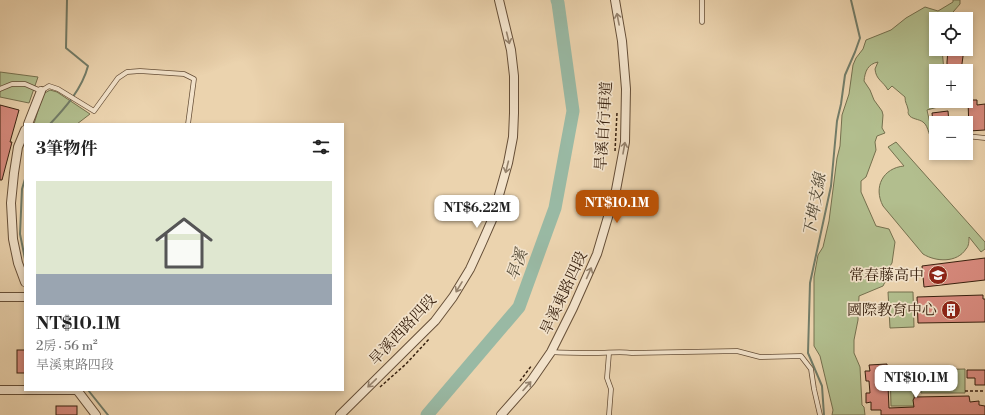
<!DOCTYPE html>
<html lang="zh-TW">
<head>
<meta charset="utf-8">
<style>
  body { margin:0; font-family:"Libre Bodoni","Noto Serif TC",serif; background:#f2f2f2; color:#222; height:100vh; display:flex; flex-direction:column; font-size:15px; white-space:nowrap }
  * { box-sizing:border-box; margin:0 }
  p { font-size:13px; color:#767676 }
  .icon { flex:none; width:22px; height:22px; fill:none; stroke:currentColor; stroke-width:2; stroke-linecap:round; stroke-linejoin:round }
  .map { position:relative; flex:1; overflow:hidden }
  .panel { position:absolute; left:24px; top:123px; width:320px; height:268px; display:flex; flex-direction:column; background:#fff; border-radius:0px; box-shadow:0 2px 6px #0003 }
  .panel>* { flex:none }
  .controls { position:absolute; left:929px; top:12px; display:grid; gap:8px }
  .controls a { display:grid; place-items:center; width:44px; height:44px; border-radius:0px; background:#fff; box-shadow:0 2px 6px #0003; font-size:20px }
  .price { position:absolute; translate:-50% -34px; padding:0 9px; border-radius:8px; background:#fff; color:#222; font-size:13px; line-height:26px; filter:drop-shadow(0 1px 2px #0008) }
  .price::after { content:''; position:absolute; left:50%; top:24px; width:12px; height:9px; margin-left:-6px; background:inherit; clip-path:polygon(0 0,100% 0,50% 100%) }
  .price.active { background:#b45309; color:#fff }
  ul { padding:0; list-style:none }
  li { display:grid; align-content:center; gap:8px; height:212px; padding:0 12px }
  li span { display:grid; place-items:center; height:124px; border-radius:0px; color:#555 }
  li>.icon { margin-inline-start:auto }
  span .icon { width:72px; height:72px; fill:#fffc; stroke-width:1 }
  li b { font-size:17px }
  h2 { display:flex; justify-content:space-between; align-items:center; height:48px; padding:0 12px; font-size:17px }
  .map>svg:first-child { display:block }
  .green { fill:#b2be8e; stroke:#75704e }
  .lines { fill:none; stroke-linecap:round; stroke-linejoin:round }
  .stream { stroke:#727c68; stroke-width:2 }
  .river { stroke:#99b9a4; stroke-width:13 }
  .building { fill:#d98b7f; stroke:#38210f }
  .lane-casing { stroke:#654e37; stroke-width:5.5 }
  .street-casing { stroke:#654e37; stroke-width:10 }
  .path { stroke:#38210f; stroke-width:1.5; stroke-dasharray:3 2; stroke-linecap:butt }
  .lane { stroke:#f2e2ca; stroke-width:4 }
  .street { stroke:#f2e2ca; stroke-width:8 }
  .oneway { stroke:#95826c }
  .labels { text-anchor:middle; dominant-baseline:central; stroke-width:3.5; stroke-linejoin:round; paint-order:stroke }
  .street-label { font-size:15px; fill:#38210f; stroke:#f2e2ca }
  .poi-label { font-size:15px; fill:#38210f; stroke:#f2e2ca; text-anchor:end }
  .water-label { font-size:16px; font-style:italic; fill:#504734; stroke:#f2e2ca }
</style>
</head>
<body>
<div class="map">
<svg width="985" height="415" viewBox="0 0 985 415">
  <rect width="100%" height="100%" fill="#ebd3ae"/>
  <filter id="stains"><feTurbulence type="fractalNoise" baseFrequency=".005" numOctaves="4"/><feColorMatrix values="0 0 0 0 .2 0 0 0 0 .09 0 0 0 0 .02 0 0 0 .5 -.17"/></filter>
  <radialGradient id="worn" r=".72"><stop offset=".6" stop-color="#630" stop-opacity="0"/><stop offset="1" stop-color="#630" stop-opacity=".3"/></radialGradient>
  <g class="green">
    <path d="M953 0H960V4L947 19H936V49H942L944 71H936V101H945V105L927 110 933 137H936V142C927 138 930 127 923 122 919 119 911 119 909 115 907 111 909 113 908 109 907 104 905 103 905 97L892 86 888 90C883 81 876 80 875 69L878 62C868 64 865 71 864 81L870 90 874 100 882 111 883 115 882 128 885 133 877 136 875 142 876 150 866 177 861 181V192L876 226 889 229 895 242 892 263 888 269 889 273 888 276 885 278V282L883 286 859 296 858 320 854 340V353L860 367 862 405 864 407 865 415H832L833 410 820 356 814 346V277L818 255 823 247 829 221 837 158 840 146 842 115 849 94 853 65 856 58 863 49 866 40 891 30 906 18 925 7 938 11 953 2Z"/>
    <path d="M0 72 38 77 29 103 0 97Z"/>
    <path d="M50 90 57 92 90 114 77 124H34L43 94Z"/>
    <path d="M896 142 985 242V249L981 252 969 237C969 241 969 246 966 249 957 263 936 262 923 254L883 206C873 187 883 168 904 166L888 147Z"/>
    <path d="M888 292H913L914 327 890 328Z"/>
    <path d="M890 367H913L914 406H891Z"/>
    <path d="M965 369V393H921V370Z"/>
  </g>
  <g class="lines">
    <g class="stream">
      <path d="M50 124C65 108 82 89 88 66L66 48 67 0"/>
      <path d="M25 179 22 189 20 234 25 259"/>
      <path d="M88 390 108 415"/>
      <path d="M824 415 822 386 808 353 810 283 831 186 837 121 841 104 845 75 855 52 860 38 851 0"/>
    </g>
    <path class="river" d="M427 415 519 307 555 208 573 111 558 3 557 0"/>
  </g>
  <g class="building">
    <path d="M948 49H964L961 71H947V62Z"/>
    <path d="M968 100H977V105L985 104V130L969 131Z"/>
    <path d="M0 105 19 110 10 142H12L2 180H0Z"/>
    <path d="M948 111 949 123H933L932 113Z"/>
    <path d="M985 258V280L924 287 922 266Z"/>
    <path d="M983 295V299H985V322L918 323 917 297Z"/>
    <rect x="17" y="350" width="8" height="23"/>
    <path d="M887 364 889 408 914 407 913 400 915 397 969 396 970 402 979 401V405L985 406V415H881V410H871V402L866 403V393H870L869 381H866L865 371H870L869 365Z"/>
    <path d="M967 370H985V385H975V378H967Z"/>
    <rect x="56" y="406" width="21" height="9"/>
  </g>
  <g class="lines">
    <defs>
      <g id="lane">
        <path d="M702 22V0"/>
        <path d="M0 89 12 84H25L41 91 49 86 58 89 94 111 118 78 127 72 140 71 184 74 194 79 188 124"/>
        <path d="M966 136 985 138"/>
        <path d="M551 352C567 353 581 353 596 353 609 353 620 351 632 353L737 351 760 357 801 356 811 369 814 389 820 415"/>
        <path d="M609 415 611 389 607 378 609 353"/>
      </g>
      <g id="street">
        <path d="M28 124 41 91"/>
        <path d="M25 130 18 147 14 173 11 203 13 239 18 263 25 282"/>
        <path d="M0 297H25"/>
        <path d="M0 390H77"/>
        <path d="M77 390 96 415"/>
        <path d="M340 415 435 321 453 297 470 269 481 245 492 220 508 163 513 137 514 113V76L511 50 499 0"/>
        <path d="M501 415 531 381 551 352 573 308 597 254 616 190 625 142 626 89 622 41 615 0"/>
      </g>
    </defs>
    <use href="#lane" class="lane-casing"/>
    <use href="#street" class="street-casing"/>
    <g class="path">
      <path d="M615 151 617 113"/>
      <path d="M520 381 532 365"/>
      <path d="M380 387 406 364 430 338"/>
      <path d="M965 391H985"/>
    </g>
    <use href="#lane" class="lane"/>
    <use href="#street" class="street"/>
  </g>
  <defs><path id="oneway-shaft" d="M-6 0H5M1.5-3L5.5 0L1.5 3" fill="none" stroke-width="1.6" stroke-linecap="round" stroke-linejoin="round"/></defs>
  <g class="oneway">
    <use href="#oneway-shaft" transform="translate(618 19) rotate(-101)"/>
    <use href="#oneway-shaft" transform="translate(508 38) rotate(76)"/>
    <use href="#oneway-shaft" transform="translate(624 148) rotate(-80)"/>
    <use href="#oneway-shaft" transform="translate(507 167) rotate(104)"/>
    <use href="#oneway-shaft" transform="translate(589 273) rotate(-66)"/>
    <use href="#oneway-shaft" transform="translate(459 287) rotate(121)"/>
    <use href="#oneway-shaft" transform="translate(372 383) rotate(136)"/>
    <use href="#oneway-shaft" transform="translate(527 386) rotate(-48)"/>
  </g>
  <defs>
    <symbol id="school-disc" viewBox="-11 -11 22 22"><circle r="9.5" fill="#8f2418" stroke="#f2e2ca"/><path d="M0-5L7-2L0 1L-7-2ZM-4 1L0 2.5L4 1V4Q0 6-4 4Z" fill="#fff"/></symbol>
    <symbol id="building-disc" viewBox="-11 -11 22 22"><circle r="9.5" fill="#8f2418" stroke="#f2e2ca"/><path d="M-4-6H4V6H1V3H-1V6H-4ZM-2.5-4.3h1.7v1.8h-1.7ZM.8-4.3h1.7v1.8H.8ZM-2.5-1h1.7V.8h-1.7ZM.8-1h1.7V.8H.8Z" fill="#fff"/></symbol>
  </defs>
  <g fill-rule="evenodd">
    <use href="#school-disc" x="927" y="264" width="22" height="22"/>
    <use href="#building-disc" x="940" y="299" width="22" height="22"/>
  </g>
  <g class="labels">
    <g class="street-label">
      <text transform="translate(604 126) rotate(-86)">旱溪自行車道</text>
      <text transform="translate(564 293) rotate(-65)">旱溪東路四段</text>
      <text transform="translate(403 330) rotate(-47)">旱溪西路四段</text>
    </g>
    <g class="poi-label">
      <text x="924" y="275">常春藤高中</text>
      <text x="937" y="310">國際教育中心</text>
    </g>
    <g class="water-label">
      <text transform="translate(815 205) rotate(-80)">下埤支線</text>
      <text transform="translate(517 265) rotate(-70)">旱溪</text>
    </g>
  </g>
  <rect width="100%" height="100%" filter="url(#stains)"/>
  <rect width="100%" height="100%" fill="url(#worn)"/>
</svg>
<div class="controls">
<a><svg class="icon" aria-label="locate" viewBox="0 0 24 24"><circle cx="12" cy="12" r="6"/><path d="M12 2v4M12 18v4M2 12h4M18 12h4"/></svg></a>
<a>+</a>
<a>−</a>
</div>
<b class="price active" style="left:617px;top:224px">NT$10.1M</b>
<b class="price" style="left:477px;top:229px">NT$6.22M</b>
<b class="price" style="left:916px;top:399px">NT$10.1M</b>
<section class="panel">
<h2>3筆物件<svg class="icon" aria-label="filters" viewBox="0 0 24 24"><path d="M4 7h16M4 17h16"/><circle cx="9" cy="7" r="2"/><circle cx="15" cy="17" r="2"/></svg></h2>
<ul>
<li><span style="background:linear-gradient(#dfe7d0 75%,#9aa5b1 0)"><svg class="icon" aria-label="home" viewBox="0 0 24 24"><path d="M3 11l9-7 9 7M6 9v11h12V9"/></svg></span><div><b>NT$10.1M</b><p>2房 · 56 m²</p><p>旱溪東路四段</p></div></li>
</ul>
</section>
</div>
</body>
</html>
